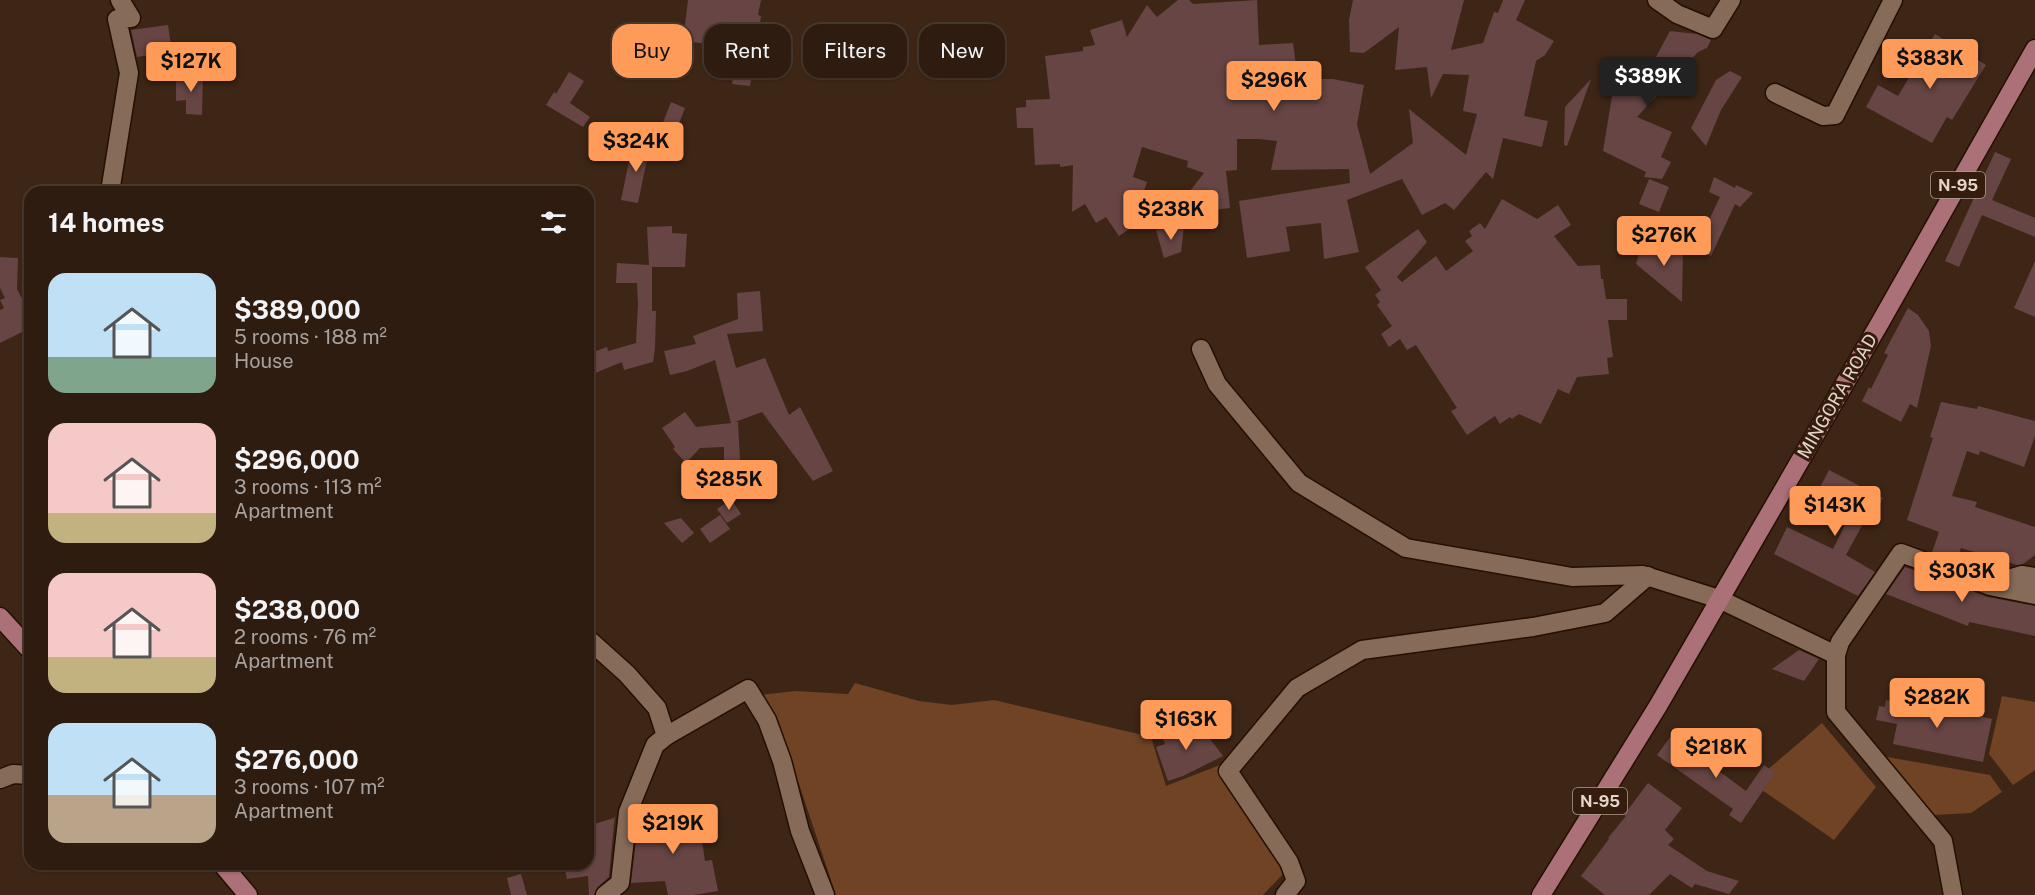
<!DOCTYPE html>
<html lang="en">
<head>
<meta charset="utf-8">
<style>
  body { margin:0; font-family:"Public Sans",sans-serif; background:#362519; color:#f1f3f6; height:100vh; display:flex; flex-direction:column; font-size:22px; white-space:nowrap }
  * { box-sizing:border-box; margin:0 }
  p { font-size:20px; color:#a7a19f }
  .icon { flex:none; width:33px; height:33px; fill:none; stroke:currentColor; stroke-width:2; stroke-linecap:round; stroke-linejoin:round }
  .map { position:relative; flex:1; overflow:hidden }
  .side { position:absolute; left:24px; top:186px; width:570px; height:684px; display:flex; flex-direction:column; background:#2e1c10; border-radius:18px; box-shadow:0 2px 4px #0004,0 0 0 2px #493a30 }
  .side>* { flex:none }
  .guide { position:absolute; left:612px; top:24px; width:570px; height:54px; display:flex; gap:12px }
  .price { position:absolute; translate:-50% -51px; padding:0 14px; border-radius:6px; background:#fe9b58; color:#111; font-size:20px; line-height:39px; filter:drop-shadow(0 2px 3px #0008) }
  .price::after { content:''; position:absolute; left:50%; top:36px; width:18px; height:14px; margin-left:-9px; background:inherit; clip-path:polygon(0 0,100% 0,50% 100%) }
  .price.active { background:#222; color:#fff }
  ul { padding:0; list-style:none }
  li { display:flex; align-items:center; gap:18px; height:150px; padding:0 24px }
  li span { display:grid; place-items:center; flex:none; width:168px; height:120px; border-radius:18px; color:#555 }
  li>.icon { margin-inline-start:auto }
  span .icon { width:72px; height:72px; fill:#fffc; stroke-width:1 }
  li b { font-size:26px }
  h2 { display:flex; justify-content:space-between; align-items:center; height:72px; padding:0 24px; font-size:26px }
  .chip { padding:0 21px; border-radius:18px; background:#2e1c10; box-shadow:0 2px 4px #0004,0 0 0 2px #493a30; font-size:21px; line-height:54px }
  .chip.active { background:#fe9b58; color:#111 }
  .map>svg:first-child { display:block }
  .green { fill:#6f4324 }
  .building { fill:#664544 }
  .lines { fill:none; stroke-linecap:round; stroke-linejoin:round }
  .minor-casing { stroke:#240f01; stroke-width:21 }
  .major-casing { stroke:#240f01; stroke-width:21 }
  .minor { stroke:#876b59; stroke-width:18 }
  .major { stroke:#ac7178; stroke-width:18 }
  .labels { text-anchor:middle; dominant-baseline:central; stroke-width:6; stroke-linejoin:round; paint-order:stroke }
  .shield { fill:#341d0c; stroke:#af9d91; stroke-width:1.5 }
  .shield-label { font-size:16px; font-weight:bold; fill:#e4d4ca }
  .street-label { font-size:18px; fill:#e4d4ca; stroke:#341d0c }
</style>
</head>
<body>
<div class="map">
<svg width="2035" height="895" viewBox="0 0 2035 895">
  <rect width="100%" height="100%" fill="#3e2616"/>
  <g class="green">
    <path d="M855 683 919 701 952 705 994 700 1151 737 1166 786 1220 765 1285 872 1263 895H836L795 772 760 695 795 691 848 694Z"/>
    <path d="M2002 696 2035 702V770L2013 785 1989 754Z"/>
    <path d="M1822 723 1876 787 1834 840 1752 783Z"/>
    <path d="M1887 757 1990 775 2002 792 1971 813 1934 815Z"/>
  </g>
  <g class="building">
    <path d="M688 0H761L758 15 761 16 750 86 732 84 737 51 728 50V46L683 41Z"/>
    <path d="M1178 0H1189L1193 4 1257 0 1259 45 1293 43 1298 79H1333L1364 85 1357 124 1370 174 1413 143 1409 109 1466 155 1477 114 1463 111 1469 75 1443 74 1431 98 1427 67 1395 70 1399 27 1364 53 1350 52 1349 20 1353 0H1464L1451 50 1483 43 1494 12 1498 13 1503 0H1525L1516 20 1554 41 1545 55 1536 61 1524 116 1548 121 1542 147 1503 138 1493 179 1486 172 1454 210 1445 203 1422 215 1402 179 1347 200 1359 252 1324 259 1321 223 1286 227 1290 251 1247 258 1239 201 1350 183 1349 169 1271 170 1277 141 1259 139H1237V170L1226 171 1230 208 1171 215 1204 173 1187 167 1188 161 1142 147 1133 177 1147 182 1131 228 1119 236 1106 217 1096 223 1085 204 1072 212 1073 165 1060 167V164L1035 165 1033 128H1017L1016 108 1026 107V100L1050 99 1045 56 1083 51V47L1095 45 1090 30 1122 20 1127 37 1147 5 1157 17Z"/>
    <path d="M168 25 172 52 137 57 131 30Z"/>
    <path d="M1670 31 1697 34 1711 40 1707 48 1698 52 1637 117 1672 132 1661 157 1671 162 1662 179 1644 177 1646 172 1603 151 1614 84 1636 94Z"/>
    <path d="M1935 34 1986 65 1952 120 1947 117 1932 143 1866 107 1878 85 1898 96Z"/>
    <path d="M1730 71 1742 77 1721 110 1706 146 1691 128 1716 80Z"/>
    <path d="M569 72 584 81 570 103 590 117 583 127 546 105 554 92 556 94Z"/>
    <path d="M176 75H203L202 115 186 114V100L176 101Z"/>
    <path d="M1591 79 1567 146 1564 145 1565 107Z"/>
    <path d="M671 102 685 108 675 133 661 128Z"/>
    <path d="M633 142 650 145 638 203 621 200Z"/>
    <path d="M1995 152 2011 159 1992 200 2035 218V237L1982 215 1959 267 1945 261Z"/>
    <path d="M1714 177 1735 188 1736 185 1753 193 1740 207 1735 204 1711 256 1695 249 1720 197 1709 192Z"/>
    <path d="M1649 179 1669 187 1659 212 1639 204Z"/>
    <path d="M1502 199 1537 219 1558 205 1571 225 1554 236 1578 266 1600 265 1601 279H1603L1606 299H1627V320H1608L1613 357 1607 358 1609 374 1577 377 1569 394 1558 389 1541 424 1519 414 1512 419 1510 417 1500 424 1495 416 1467 435 1451 411 1457 408 1416 345 1407 350 1400 339 1389 347 1381 334 1392 326 1377 305 1380 302 1375 295 1381 290 1365 267 1418 229 1427 242 1397 277 1402 282 1436 256 1446 271 1473 251 1465 241 1472 236 1469 231 1480 223 1485 229Z"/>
    <path d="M672 226V233L687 234 685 267H652V311H656L655 348 653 362 624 370 622 362 588 376V354L607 347 608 351 636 343 638 304 637 283H616L617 263 649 265 647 227Z"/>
    <path d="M1184 226 1181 252 1164 258 1156 230Z"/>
    <path d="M1641 247 1683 248 1682 302 1636 264Z"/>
    <path d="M0 257 18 258 17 289 30 314V328L0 343V310L4 308 0 300 5 298 0 288Z"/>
    <path d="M2035 261V317L2014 308Z"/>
    <path d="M760 291 763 331 727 334 736 368 765 358 789 415 800 407 833 471 813 481 762 412 735 422H738L740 460 724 461V447L700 448 686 463 673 449 675 447 662 428 685 412 696 427 731 423 715 360 687 371 670 375 664 351 696 344 693 336 738 319 737 293Z"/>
    <path d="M1908 308 1918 315 1929 331 1931 346 1917 408 1910 404 1901 422 1862 401 1869 387 1871 389 1888 355 1884 353Z"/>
    <path d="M1941 402 1977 409 1978 406 2035 421V436L2024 467 1980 451 1979 455 1967 451 1952 496 1977 502 1975 507 2035 527V555L2023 564 2017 565 1961 548 1956 561 1932 552 1939 532 1907 520 1933 438 1930 437Z"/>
    <path d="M1829 470 1883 498 1871 523 1865 520 1846 555 1875 572 1858 596 1774 554 1787 527 1833 549 1850 515 1815 497Z"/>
    <path d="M731 499 741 514 727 523 717 509Z"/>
    <path d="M720 515 730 529 710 543 700 529Z"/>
    <path d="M681 518 694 533 682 543 664 523Z"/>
    <path d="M1905 567 1988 597 2035 606V636L1969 622 1968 626 1886 594Z"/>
    <path d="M1799 650 1819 659 1804 681 1772 669Z"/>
    <path d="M1886 700 1912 705 1914 701 1942 703 1940 708 1992 719 1983 762 1893 744 1897 724 1876 720 1879 706 1885 707Z"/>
    <path d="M1198 723 1223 756 1183 776 1168 781 1156 747 1165 744 1161 734Z"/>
    <path d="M1671 736 1746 791 1764 765 1775 773 1741 823 1729 815 1733 809 1657 755Z"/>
    <path d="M1648 783 1682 808 1665 830 1674 839 1668 845 1707 871 1739 881 1729 894 1695 884 1692 888 1670 874 1649 895H1605L1581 876 1609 839 1608 838 1626 816 1624 815Z"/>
    <path d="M642 809 643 813 655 814 654 818 698 812 705 861 712 860 718 891 694 895H668L665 881 631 883 639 815Z"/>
    <path d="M615 814 609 877 598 887 594 895H589L588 876 567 879 564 864H588V826L614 818Z"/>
    <path d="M521 874 527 895H511L507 878Z"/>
  </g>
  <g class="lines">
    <defs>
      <g id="minor">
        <path d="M1657 0 1677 14 1713 29 1731 0"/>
        <path d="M1775 93 1823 116 1835 115 1893 0"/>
        <path d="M110 192 129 73 117 19 131 18 120 0"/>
        <path d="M1201 349 1217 384 1299 483 1406 548 1572 577 1643 575 1719 599 1836 655 1840 642 1901 553 1988 585 2022 575 2035 577"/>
        <path d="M1990 586 2035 595"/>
        <path d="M588 639 627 674 657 708 666 736 655 745 628 812 620 883 605 895"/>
        <path d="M1836 655V712L1943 841 1953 895"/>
        <path d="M666 736 748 689 767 720 782 761 800 831 825 895"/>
        <path d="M0 779 13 774 30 775"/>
        <path d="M1285 895 1296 881 1289 862 1228 771 1297 688 1362 650 1533 627 1605 613 1648 576"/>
      </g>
      <g id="major">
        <path d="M0 617 30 650"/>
        <path d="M222 864 248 895"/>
        <path d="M1541 895 1658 706 1881 321 2035 49"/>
      </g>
    </defs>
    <use href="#minor" class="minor-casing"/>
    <use href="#major" class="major-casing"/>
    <use href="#minor" class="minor"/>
    <use href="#major" class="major"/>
  </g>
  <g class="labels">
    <g class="shield">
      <rect x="1931" y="172" width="54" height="26" rx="4.5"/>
      <rect x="1573" y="788" width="54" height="26" rx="4.5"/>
    </g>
    <g class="shield-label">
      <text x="1958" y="185">N-95</text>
      <text x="1600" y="801">N-95</text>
    </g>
    <g class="street-label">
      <text transform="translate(1837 396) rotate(-60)">MINGORA ROAD</text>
    </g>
  </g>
</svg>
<b class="price" style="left:1930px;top:90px">$383K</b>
<b class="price" style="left:191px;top:93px">$127K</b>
<b class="price active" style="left:1648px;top:108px">$389K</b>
<b class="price" style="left:1274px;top:112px">$296K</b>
<b class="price" style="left:636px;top:173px">$324K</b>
<b class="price" style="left:1171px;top:241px">$238K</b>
<b class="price" style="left:1664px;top:267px">$276K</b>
<b class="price" style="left:729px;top:511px">$285K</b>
<b class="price" style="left:1835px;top:537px">$143K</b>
<b class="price" style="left:1962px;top:603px">$303K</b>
<b class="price" style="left:1937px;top:729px">$282K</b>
<b class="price" style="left:1186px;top:751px">$163K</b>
<b class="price" style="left:1716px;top:779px">$218K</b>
<b class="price" style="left:673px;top:855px">$219K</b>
<div class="guide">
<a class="chip active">Buy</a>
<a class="chip">Rent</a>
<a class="chip">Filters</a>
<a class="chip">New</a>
</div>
<section class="side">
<h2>14 homes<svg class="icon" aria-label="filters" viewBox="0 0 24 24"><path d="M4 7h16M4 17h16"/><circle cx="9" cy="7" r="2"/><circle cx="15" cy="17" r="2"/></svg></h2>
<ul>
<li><span style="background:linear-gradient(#bfe0f5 70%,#7fa58c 0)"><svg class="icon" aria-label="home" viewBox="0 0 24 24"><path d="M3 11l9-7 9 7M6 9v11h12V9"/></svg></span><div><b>$389,000</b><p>5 rooms · 188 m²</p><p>House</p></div></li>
<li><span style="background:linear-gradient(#f6c9c9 75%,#c2b280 0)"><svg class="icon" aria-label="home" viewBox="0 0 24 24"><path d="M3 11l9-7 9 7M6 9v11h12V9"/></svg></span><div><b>$296,000</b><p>3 rooms · 113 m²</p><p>Apartment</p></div></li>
<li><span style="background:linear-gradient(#f6c9c9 70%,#c2b280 0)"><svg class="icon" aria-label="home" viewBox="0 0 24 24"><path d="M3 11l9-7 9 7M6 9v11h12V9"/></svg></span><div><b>$238,000</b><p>2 rooms · 76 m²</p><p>Apartment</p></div></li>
<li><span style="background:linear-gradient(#bfe0f5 60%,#b9a48a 0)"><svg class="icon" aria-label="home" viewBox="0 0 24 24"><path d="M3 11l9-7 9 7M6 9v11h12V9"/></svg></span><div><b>$276,000</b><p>3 rooms · 107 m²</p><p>Apartment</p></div></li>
</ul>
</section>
</div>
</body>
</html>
